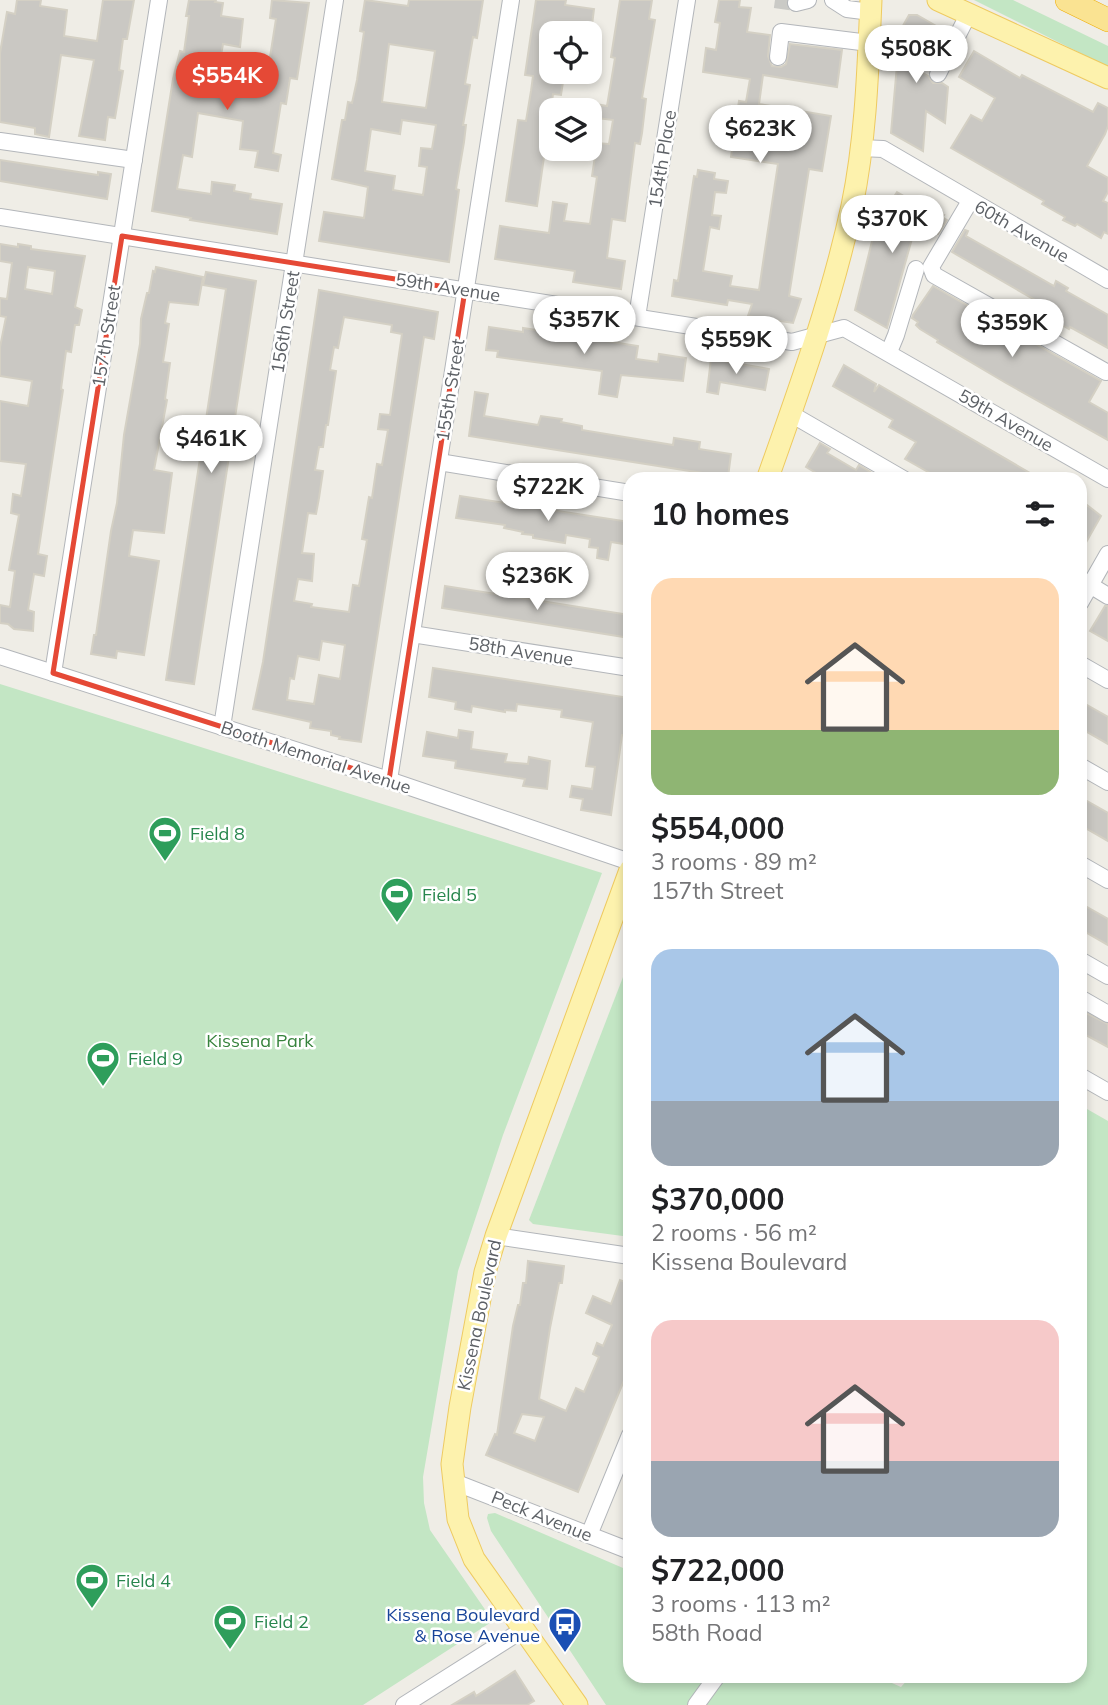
<!DOCTYPE html>
<html lang="en">
<head>
<meta charset="utf-8">
<style>
  body { margin:0; font-family:Mulish,sans-serif; background:#f2f2f2; color:#202124; height:100vh; display:flex; flex-direction:column; font-size:26px; white-space:nowrap }
  * { box-sizing:border-box; margin:0 }
  p { font-size:23px; color:#757577 }
  .icon { flex:none; width:38px; height:38px; fill:none; stroke:currentColor; stroke-width:2; stroke-linecap:round; stroke-linejoin:round }
  .map { position:relative; flex:1; overflow:hidden }
  .drawer { position:absolute; left:623px; top:472px; width:464px; height:1211px; display:flex; flex-direction:column; background:#fff; border-radius:21px; box-shadow:0 4px 10px #0003 }
  .drawer>* { flex:none }
  .tools { position:absolute; left:539px; top:21px; display:grid; gap:14px }
  .tools a { display:grid; place-items:center; width:63px; height:63px; border-radius:14px; background:#fff; box-shadow:0 4px 10px #0003; font-size:35px }
  .price { position:absolute; translate:-50% -60px; padding:0 16px; border-radius:24px; background:#fff; color:#222; font-size:23px; line-height:46px; filter:drop-shadow(0 2px 4px #0008) }
  .price::after { content:''; position:absolute; left:50%; top:42px; width:21px; height:16px; margin-left:-10px; background:inherit; clip-path:polygon(0 0,100% 0,50% 100%) }
  .price.selected { background:#e54936; color:#fff }
  ul { padding:0; list-style:none }
  li { display:grid; align-content:center; gap:14px; height:371px; padding:0 28px }
  li span { display:grid; place-items:center; height:217px; border-radius:21px; color:#555 }
  li>.icon { margin-inline-start:auto }
  span .icon { width:126px; height:126px; fill:#fffc; stroke-width:1 }
  li b { font-size:30px }
  h2 { display:flex; justify-content:space-between; align-items:center; height:84px; padding:0 28px; font-size:30px }
  .map>svg:first-child { display:block }
  .green { fill:#c3e6c4 }
  .building { fill:#cac8c3; stroke:#d4d0c4; stroke-width:2; fill-rule:evenodd }
  .lines { fill:none; stroke-linecap:round; stroke-linejoin:round }
  .minor-tunnel { stroke:#cacac6; stroke-width:16; stroke-dasharray:16 8; stroke-linecap:butt }
  .minor-casing { stroke:#b3b6ba; stroke-width:18 }
  .major-casing { stroke:#eeca60; stroke-width:23 }
  .highway-casing { stroke:#efad06; stroke-width:24 }
  .minor { stroke:#fff; stroke-width:16 }
  .major { stroke:#fdf2ad; stroke-width:21 }
  .highway { stroke:#fae392; stroke-width:23 }
  .marked { fill:none; stroke:#e54936; stroke-width:5; stroke-linejoin:round }
  .labels { text-anchor:middle; dominant-baseline:central; stroke-width:5; stroke-linejoin:round; paint-order:stroke }
  .street-label { font-size:18px; fill:#5d6166; stroke:#fff }
  .leisure-label { font-size:18px; fill:#27864d; stroke:#fff; text-anchor:start }
  .park-label { font-size:18px; fill:#37833d; stroke:#fff }
  .transit-label { font-size:18px; fill:#164399; stroke:#fff; text-anchor:end }
</style>
</head>
<body>
<div class="map">
<svg width="1108" height="1705" viewBox="0 0 1108 1705">
  <rect width="100%" height="100%" fill="#efede6"/>
  <g class="green">
    <path d="M974 0H1013L1108 46V67Z"/>
    <path d="M0 684 602 873 503 1135 458 1271 423 1477 424 1503 430 1530 493 1621 363 1705H0Z"/>
    <path d="M630 959V1237L533 1224 529 1220Z"/>
    <path d="M1080 1105 1108 1121V1705H606L491 1531 487 1518 488 1514 495 1513 630 1571V1676H876L901 1687 910 1677 1080 1676Z"/>
  </g>
  <g class="building">
    <path d="M17 0H41L40 6 67 10 64 36 97 41 103 0H134L127 39H123L119 70 123 71 115 118 108 117 105 140 79 136 94 60 61 55 49 137 35 134V128L0 122V53L7 12 15 14Z"/>
    <path d="M189 0H216L215 2 223 3 221 16 243 19 240 47 223 44 219 67 235 70 233 85 265 89 276 19 270 18 272 0 309 3 297 79 290 78 286 104 281 103 273 153 281 155 278 171 255 167 258 151 240 149 243 121 198 113 192 157 183 155 177 189 211 194 212 182 235 185 234 191 251 194 250 199 282 204 277 234 190 220 191 218 152 211 173 79 180 51 184 52 189 16H186Z"/>
    <path d="M365 0 408 6 409 0H483L477 38 473 37 465 84 470 85 463 125H466L464 142 456 189 459 190 449 262 319 241 324 212 364 218 368 187 332 179 342 120H345L348 102 352 103 357 80 364 32 360 31ZM389 44 435 51 426 108 382 102ZM402 120 436 125 432 149 421 148 419 166 427 167 423 195 393 190 395 176 365 171 371 129 400 134Z"/>
    <path d="M536 0H566L565 5 594 9 591 33 562 28 561 33 551 32V72H555L554 81 563 82 561 95 553 94 537 206 506 201 518 120 526 121 531 91 533 76 525 75Z"/>
    <path d="M620 0H652L649 19 655 20 642 98 646 99 642 133 640 144 635 143 625 221 612 219 607 258 625 261 621 289 573 282 575 271 495 259 500 226 549 233 553 202 567 204 564 221 590 224 597 177 592 176 597 143 609 144 613 120 590 117V103L607 106 615 58 611 57Z"/>
    <path d="M719 0H740L739 7 751 8 747 32 770 35 768 56 772 66 781 67 786 64 790 44 842 50 837 87 763 75 759 104 831 116 822 171 809 169 789 296 801 299 793 323 748 316 752 304 728 300 727 305 672 296 674 280 678 281 694 176 697 177 698 170 715 173 714 179 728 181 726 193 715 192 712 215 721 216 719 229 710 227 703 271 732 276 730 286 759 290 764 256 778 164 731 157 739 101 746 102 750 79 703 72 706 48 716 50 720 23 715 22Z"/>
    <path d="M909 15H917L938 27 914 68 928 76 933 83H942L948 87 945 123 926 111 923 151 891 133 900 31Z"/>
    <path d="M974 51 1020 78 1022 75 1093 112 1098 103 1108 108V126L1105 134 1087 166 1108 178V192L1103 201 1108 203V234L1104 232 1101 238 1077 224 1075 226 1063 220 1065 217 1042 204 1044 201 951 148 971 115 982 121 995 98 959 77Z"/>
    <path d="M0 160 98 175V172L111 174 107 199 0 181Z"/>
    <path d="M897 192 926 209 928 206 944 215 942 217 947 220 938 234 920 223 913 235 887 328 855 310 876 225Z"/>
    <path d="M965 230 968 231 966 236 1054 286 1056 281 1068 288 1066 291 1108 315V348L1070 327 1069 329 1057 322 1061 315 952 252Z"/>
    <path d="M0 244 18 247V244L31 246V249L85 256 75 307 82 310 79 325H75L71 352 66 351 61 389 63 390 38 554 47 556 44 576 34 574 28 610 34 612 33 631 14 629 8 624 0 623V605L10 607 15 571 9 570 19 515 11 513 13 494 21 496 26 464 0 461V401L28 406 32 381 0 376V347L6 317 0 316V298L7 299 12 263 0 261ZM28 267 55 271 52 294 25 289Z"/>
    <path d="M156 267 203 277 198 305 169 302 165 323 169 324 163 362 170 363 165 399 167 400 154 470 172 473 164 533 133 530 129 556 159 561 144 655 117 651 116 658 91 654 94 635H96L111 531 117 503 124 435 140 344 141 319 147 293H149L153 271 155 272Z"/>
    <path d="M206 272 256 281 194 684 166 680 226 289 203 285Z"/>
    <path d="M933 286 1101 381 1089 402 1108 413V440L1006 383 937 342 938 340 920 329 916 325 918 322 912 318 913 315Z"/>
    <path d="M319 290 438 312 434 339 424 337 361 742 339 739 340 737 331 735V731L310 728 311 722 253 709 263 662ZM344 317 392 325 391 332 402 334 390 415 380 414 378 429 388 430 384 453 382 465 377 464 372 498 369 497 362 539 367 540 359 586 353 585 349 612 311 607 312 604 294 601 298 579 312 581 314 554 302 553 308 513 316 514 319 498 323 471 315 470 319 447H323L326 425H328L336 371 330 370 334 347 338 348ZM322 641 345 645 340 679 319 675 314 704 287 700 290 678 294 679 298 656 319 660Z"/>
    <path d="M489 327 523 332V328L638 346 636 359 658 362 659 354 686 358 683 381 621 375 617 397 599 394 602 371 497 357 498 351 486 350Z"/>
    <path d="M711 359 769 369 765 390 720 382 718 394 707 392Z"/>
    <path d="M844 365 876 384 874 392 879 385 1042 480H933L935 476 905 459 916 442 889 427 893 420 833 386Z"/>
    <path d="M475 392 488 394 484 416 538 425 541 416 562 419 561 422 582 426V430L673 445 674 438 700 442 699 449 731 454 728 477 469 436Z"/>
    <path d="M820 443 830 449 827 453 856 470 859 465 883 480H828L806 467Z"/>
    <path d="M460 496 630 522V545L611 542 608 560 597 558 598 548 589 547 590 539 566 535 565 543 533 538V535L522 534 523 532 504 528 505 525 456 518Z"/>
    <path d="M1087 505 1101 516 1080 553V518Z"/>
    <path d="M445 586 630 615V638L442 608Z"/>
    <path d="M1105 606H1108V641L1090 631Z"/>
    <path d="M433 668 630 698V736L622 735 611 815 581 810 583 799 570 797 572 786 592 789 595 767 586 766 593 722 561 717 562 710 517 704 516 711 505 710V712L472 706 471 712 455 709 456 702 429 697Z"/>
    <path d="M1080 701 1108 717V744L1080 728Z"/>
    <path d="M459 730 473 732 471 749 507 754 505 762 528 764 529 757 550 761 547 789 523 786 525 779 455 768 456 761 423 756 427 732 458 738Z"/>
    <path d="M1080 797 1108 813V841L1080 825Z"/>
    <path d="M1080 903 1108 919V945L1080 929Z"/>
    <path d="M1082 1011 1108 1024V1047L1080 1032V1016Z"/>
    <path d="M528 1261 564 1266 562 1283H559L550 1328 539 1399 566 1411 576 1388 584 1392 599 1357 593 1354 597 1343 603 1346 612 1325 586 1313 593 1296 611 1304 620 1280 630 1284V1366L578 1492 486 1455 495 1434 497 1435 513 1326 518 1305H520L523 1283H526ZM522 1414 544 1417 535 1441 514 1433Z"/>
    <path d="M515 1671 534 1701 527 1705H452L474 1692 476 1696Z"/>
  </g>
  <g class="lines">
    <path class="minor-tunnel" d="M775 0 796 3"/>
    <defs>
      <g id="minor">
        <path d="M833 0 847 9 871 12"/>
        <path d="M796 3 808 0"/>
        <path d="M778 57 781 32 869 43"/>
        <path d="M938 74 969 13"/>
        <path d="M0 141 134 160"/>
        <path d="M861 148 883 149 1108 280"/>
        <path d="M970 201 931 267 934 275 1106 372"/>
        <path d="M0 217 792 342 844 328 1108 479"/>
        <path d="M637 317 687 0"/>
        <path d="M889 352 896 335 916 269"/>
        <path d="M791 414 905 480"/>
        <path d="M439 462 630 493"/>
        <path d="M1080 579 1108 596"/>
        <path d="M1080 603 1108 554"/>
        <path d="M412 634 630 668"/>
        <path d="M0 656 389 780 630 862"/>
        <path d="M1080 664 1108 680"/>
        <path d="M53 673 159 0"/>
        <path d="M222 727 335 0"/>
        <path d="M1080 766 1108 782"/>
        <path d="M389 780 511 0"/>
        <path d="M1080 864 1108 880"/>
        <path d="M1080 960 1108 976"/>
        <path d="M1080 998 1108 1014"/>
        <path d="M1080 1076 1108 1092"/>
        <path d="M496 1236 630 1256"/>
        <path d="M454 1482 630 1551"/>
        <path d="M589 1535 630 1435"/>
        <path d="M404 1705 524 1629"/>
        <path d="M696 1705 717 1676"/>
      </g>
      <g id="major">
        <path d="M938 0 1108 78"/>
        <path d="M767 480C799 390 832 299 852 206 866 138 868 69 871 0"/>
        <path d="M577 1705 474 1559 458 1519 452 1464 460 1407 485 1272 496 1236 630 870"/>
      </g>
      <path id="highway" d="M1067 0 1108 20"/>
    </defs>
    <use href="#minor" class="minor-casing"/>
    <use href="#major" class="major-casing"/>
    <use href="#highway" class="highway-casing"/>
    <use href="#minor" class="minor"/>
    <use href="#major" class="major"/>
    <use href="#highway" class="highway"/>
  </g>
  <path class="marked" d="M122 236 465 290 389 780 53 673Z"/>
  <defs>
    <symbol id="stadium-pin" viewBox="-11 -11 22 30"><path d="M0 17L-7.5 6A9.5 9.5 0 1 1 7.5 6Z" fill="#2e9e5b" stroke="#fff"/><path d="M0-5a6.5 5 0 1 0 0 10a6.5 5 0 1 0 0-10ZM-3.5-1.8h7v3.6h-7Z" fill="#fff"/></symbol>
    <symbol id="bus-pin" viewBox="-11 -11 22 30"><path d="M0 17L-7.5 6A9.5 9.5 0 1 1 7.5 6Z" fill="#1a4fb4" stroke="#fff"/><path d="M-5-6H5V4H4V6H2V4H-2V6H-4V4H-5ZM-3.5-4V0h7V-4ZM-3.5 1.2v1.5H-2V1.2ZM2 1.2v1.5H3.5V1.2Z" fill="#fff"/></symbol>
  </defs>
  <g fill-rule="evenodd">
    <use href="#stadium-pin" x="146" y="814" width="38" height="52"/>
    <use href="#stadium-pin" x="378" y="875" width="38" height="52"/>
    <use href="#stadium-pin" x="84" y="1039" width="38" height="52"/>
    <use href="#stadium-pin" x="73" y="1561" width="38" height="52"/>
    <use href="#stadium-pin" x="211" y="1602" width="38" height="52"/>
    <use href="#bus-pin" x="546" y="1605" width="38" height="52"/>
  </g>
  <g class="labels">
    <g class="street-label">
      <text transform="translate(662 159) rotate(-81)">154th Place</text>
      <text transform="translate(1022 231) rotate(30)">60th Avenue</text>
      <text transform="translate(448 287) rotate(9)">59th Avenue</text>
      <text transform="translate(285 322) rotate(-81)">156th Street</text>
      <text transform="translate(106 336) rotate(-81)">157th Street</text>
      <text transform="translate(450 390) rotate(-81)">155th Street</text>
      <text transform="translate(1006 420) rotate(30)">59th Avenue</text>
      <text transform="translate(521 651) rotate(9)">58th Avenue</text>
      <text transform="translate(316 757) rotate(18)">Booth Memorial Avenue</text>
      <text transform="translate(479 1315) rotate(-78)">Kissena Boulevard</text>
      <text transform="translate(542 1516) rotate(22)">Peck Avenue</text>
    </g>
    <g class="leisure-label">
      <text x="190" y="833">Field 8</text>
      <text x="422" y="894">Field 5</text>
      <text x="128" y="1058">Field 9</text>
      <text x="116" y="1580">Field 4</text>
      <text x="254" y="1621">Field 2</text>
    </g>
    <g class="park-label">
      <text x="260" y="1040">Kissena Park</text>
    </g>
    <g class="transit-label">
      <text x="540" y="1614">Kissena Boulevard<tspan x="540" dy="21">&amp; Rose Avenue</tspan></text>
    </g>
  </g>
</svg>
<div class="tools">
<a><svg class="icon" aria-label="locate" viewBox="0 0 24 24"><circle cx="12" cy="12" r="6"/><path d="M12 2v4M12 18v4M2 12h4M18 12h4"/></svg></a>
<a><svg class="icon" aria-label="layers" viewBox="0 0 24 24"><path d="M12 4l9 5-9 5-9-5zM3 14l9 5 9-5"/></svg></a>
</div>
<b class="price" style="left:916px;top:85px">$508K</b>
<b class="price selected" style="left:227px;top:112px">$554K</b>
<b class="price" style="left:760px;top:165px">$623K</b>
<b class="price" style="left:892px;top:255px">$370K</b>
<b class="price" style="left:584px;top:356px">$357K</b>
<b class="price" style="left:1012px;top:359px">$359K</b>
<b class="price" style="left:736px;top:376px">$559K</b>
<b class="price" style="left:211px;top:475px">$461K</b>
<b class="price" style="left:548px;top:523px">$722K</b>
<b class="price" style="left:537px;top:612px">$236K</b>
<section class="drawer">
<h2>10 homes<svg class="icon" aria-label="filters" viewBox="0 0 24 24"><path d="M4 7h16M4 17h16"/><circle cx="9" cy="7" r="2"/><circle cx="15" cy="17" r="2"/></svg></h2>
<ul>
<li><span style="background:linear-gradient(#ffd9b3 70%,#8fb573 0)"><svg class="icon" aria-label="home" viewBox="0 0 24 24"><path d="M3 11l9-7 9 7M6 9v11h12V9"/></svg></span><div><b>$554,000</b><p>3 rooms · 89 m²</p><p>157th Street</p></div></li>
<li><span style="background:linear-gradient(#a9c7e8 70%,#9aa5b1 0)"><svg class="icon" aria-label="home" viewBox="0 0 24 24"><path d="M3 11l9-7 9 7M6 9v11h12V9"/></svg></span><div><b>$370,000</b><p>2 rooms · 56 m²</p><p>Kissena Boulevard</p></div></li>
<li><span style="background:linear-gradient(#f6c9c9 65%,#9aa5b1 0)"><svg class="icon" aria-label="home" viewBox="0 0 24 24"><path d="M3 11l9-7 9 7M6 9v11h12V9"/></svg></span><div><b>$722,000</b><p>3 rooms · 113 m²</p><p>58th Road</p></div></li>
</ul>
</section>
</div>
</body>
</html>
